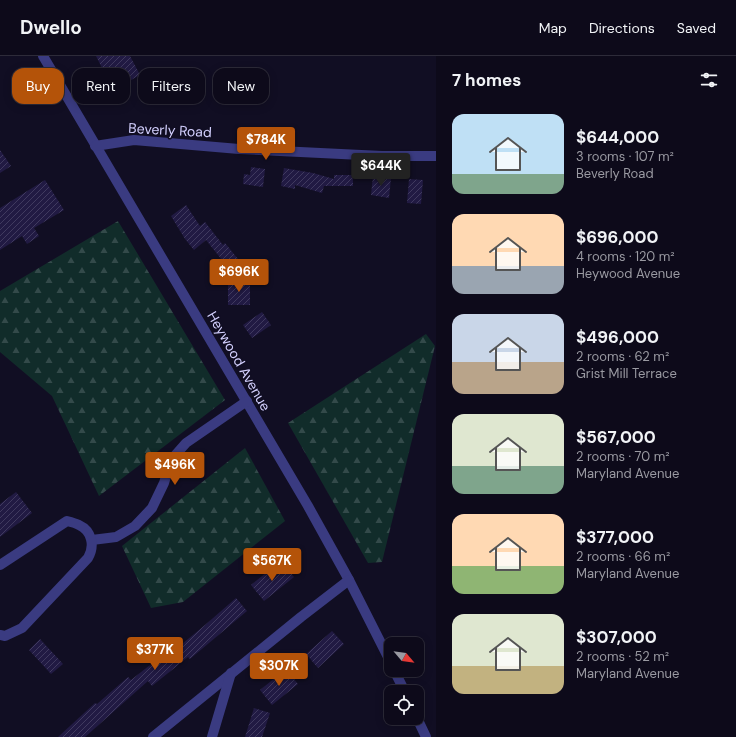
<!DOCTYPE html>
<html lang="en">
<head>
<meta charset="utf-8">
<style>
  body { margin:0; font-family:"DM Sans",sans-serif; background:#1b1827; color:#f1f3f6; height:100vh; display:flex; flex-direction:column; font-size:15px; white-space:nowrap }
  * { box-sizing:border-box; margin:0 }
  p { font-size:13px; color:#9a9aa2 }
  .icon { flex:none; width:22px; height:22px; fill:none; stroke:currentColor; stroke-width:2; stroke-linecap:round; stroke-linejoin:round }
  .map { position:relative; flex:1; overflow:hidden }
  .details { display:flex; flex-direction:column; background:#0d0a1a; width:300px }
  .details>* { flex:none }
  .hud { position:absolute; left:12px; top:12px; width:364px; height:36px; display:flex; gap:8px }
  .needle { width:26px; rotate:119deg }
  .controls { position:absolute; left:384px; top:581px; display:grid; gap:8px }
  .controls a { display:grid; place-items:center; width:40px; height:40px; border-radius:8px; background:#0d0a1a; box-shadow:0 2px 10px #0003,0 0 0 1px #2d2b39; font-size:20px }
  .price { position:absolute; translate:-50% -34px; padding:0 9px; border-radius:4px; background:#b45309; color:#fff; font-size:13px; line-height:26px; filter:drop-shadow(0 1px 2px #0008) }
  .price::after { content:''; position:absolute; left:50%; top:24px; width:12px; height:9px; margin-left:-6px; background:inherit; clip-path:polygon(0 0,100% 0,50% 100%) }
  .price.on { background:#222; color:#fff }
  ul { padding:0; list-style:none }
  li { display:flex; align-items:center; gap:12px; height:100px; padding:0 16px }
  li span { display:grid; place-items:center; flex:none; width:112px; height:80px; border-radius:12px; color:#555 }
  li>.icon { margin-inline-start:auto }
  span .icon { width:48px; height:48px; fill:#fffc; stroke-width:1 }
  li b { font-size:17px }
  h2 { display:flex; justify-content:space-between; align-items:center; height:48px; padding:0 16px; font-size:17px }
  .chip { padding:0 14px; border-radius:12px; background:#0d0a1a; box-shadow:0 2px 10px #0003,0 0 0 1px #2d2b39; font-size:14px; line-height:36px }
  .chip.on { background:#b45309; color:#fff }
  header { display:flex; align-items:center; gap:24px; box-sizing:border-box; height:56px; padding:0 20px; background:#0d0a1a; border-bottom:1px solid #2d2b39 }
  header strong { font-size:19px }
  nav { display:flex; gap:22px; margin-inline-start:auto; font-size:14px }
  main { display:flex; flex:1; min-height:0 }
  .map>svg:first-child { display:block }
  .forest { fill:url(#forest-firs) }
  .building { fill:url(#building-hatch) }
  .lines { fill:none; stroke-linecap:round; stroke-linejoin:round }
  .minor { stroke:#3a3b81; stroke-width:10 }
  .labels { text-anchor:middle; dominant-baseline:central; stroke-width:3; stroke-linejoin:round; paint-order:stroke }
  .street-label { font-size:14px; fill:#d3d0fe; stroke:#110e23 }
</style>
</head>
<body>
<header>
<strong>Dwello</strong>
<nav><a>Map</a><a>Directions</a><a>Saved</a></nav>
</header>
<main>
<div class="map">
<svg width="436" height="681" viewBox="0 0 436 681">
  <defs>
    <pattern id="forest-firs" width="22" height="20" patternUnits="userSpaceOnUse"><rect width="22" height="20" fill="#112c2a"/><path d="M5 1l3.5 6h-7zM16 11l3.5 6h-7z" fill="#334a4a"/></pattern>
    <pattern id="building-hatch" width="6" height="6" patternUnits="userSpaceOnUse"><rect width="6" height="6" fill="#211a43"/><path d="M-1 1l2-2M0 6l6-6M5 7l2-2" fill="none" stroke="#403a5f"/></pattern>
  </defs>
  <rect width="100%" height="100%" fill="#110e23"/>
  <g class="forest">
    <path d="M118 165 225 344 99 440 52 340 0 296V235Z"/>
    <path d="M426 278 435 290 382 506 368 507 288 367Z"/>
    <path d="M245 392 285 465 183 546 151 552 122 490Z"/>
  </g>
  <g class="building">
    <path d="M96 0H130L140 19 113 34Z"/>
    <path d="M0 94 11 110 0 117Z"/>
    <path d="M251 111 265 113 263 131 243 128 244 118 250 119Z"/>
    <path d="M284 112 313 117 334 123V119H353V130H324L322 137 295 129V133L281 130Z"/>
    <path d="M373 120 391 122 389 142 371 139Z"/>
    <path d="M409 123 423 124 421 148 407 147Z"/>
    <path d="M45 124 64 154 34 172 39 180 27 188 22 180 0 194V152Z"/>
    <path d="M186 149 200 170 205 166 223 189 225 187 242 208 220 226 210 214 222 204 206 184 194 194 185 183 171 160Z"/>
    <path d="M250 225V249H228V226Z"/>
    <path d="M262 256 271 269 252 282 243 269Z"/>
    <path d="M16 436 32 457 0 481V448Z"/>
    <path d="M284 508 294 521 264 545 251 529 272 512 275 516Z"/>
    <path d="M236 542 247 555 190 603 188 601 152 630 148 625 85 681H58L95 647 97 648 128 621 131 624 169 594 171 597 205 569Z"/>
    <path d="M332 575 344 588 318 612 306 598Z"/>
    <path d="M40 583 63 608 51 618 29 594Z"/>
    <path d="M286 613 298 628 272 649 260 634Z"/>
    <path d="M254 652 270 657 262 681H245Z"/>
  </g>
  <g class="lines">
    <g class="minor">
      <path d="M43 0 308 450 349 524 391 607"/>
      <path d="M95 90 134 84 239 93 382 100H436"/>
      <path d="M92 484 116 481 135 470 152 452 164 427 171 404 186 387 247 345"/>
      <path d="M0 509 67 465C71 466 75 467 79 469 92 475 95 490 88 502L22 572 5 580 0 579"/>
      <path d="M394 614 405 636"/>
      <path d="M417 662 426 681"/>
      <path d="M153 681 301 561 349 524"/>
      <path d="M212 681 231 617"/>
    </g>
  </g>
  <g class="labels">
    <g class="street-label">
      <text transform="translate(170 74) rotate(3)">Beverly Road</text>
      <text transform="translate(239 305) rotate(60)">Heywood Avenue</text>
    </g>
  </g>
</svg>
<div class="controls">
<a><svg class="needle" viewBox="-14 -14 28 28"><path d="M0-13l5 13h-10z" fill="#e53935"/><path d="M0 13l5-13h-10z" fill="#9a9aa2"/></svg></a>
<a><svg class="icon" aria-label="locate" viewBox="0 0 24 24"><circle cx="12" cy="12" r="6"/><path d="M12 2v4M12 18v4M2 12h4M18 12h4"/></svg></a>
</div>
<b class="price" style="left:266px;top:105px">$784K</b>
<b class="price on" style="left:381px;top:131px">$644K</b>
<b class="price" style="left:239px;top:237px">$696K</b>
<b class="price" style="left:175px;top:430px">$496K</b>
<b class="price" style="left:272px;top:526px">$567K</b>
<b class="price" style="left:155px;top:615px">$377K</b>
<b class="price" style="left:279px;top:631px">$307K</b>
<div class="hud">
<a class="chip on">Buy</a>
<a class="chip">Rent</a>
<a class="chip">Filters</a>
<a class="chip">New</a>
</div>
</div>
<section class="details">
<h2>7 homes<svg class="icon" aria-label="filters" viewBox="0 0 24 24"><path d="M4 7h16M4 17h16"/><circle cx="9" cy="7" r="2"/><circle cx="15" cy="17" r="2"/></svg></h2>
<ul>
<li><span style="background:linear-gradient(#bfe0f5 75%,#7fa58c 0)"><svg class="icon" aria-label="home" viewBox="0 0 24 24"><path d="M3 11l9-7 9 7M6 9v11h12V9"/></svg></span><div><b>$644,000</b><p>3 rooms · 107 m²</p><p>Beverly Road</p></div></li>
<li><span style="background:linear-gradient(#ffd9b3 65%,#9aa5b1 0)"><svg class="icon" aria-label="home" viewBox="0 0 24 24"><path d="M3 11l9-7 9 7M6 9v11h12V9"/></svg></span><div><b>$696,000</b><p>4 rooms · 120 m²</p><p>Heywood Avenue</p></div></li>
<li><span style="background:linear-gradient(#c9d6e8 60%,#b9a48a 0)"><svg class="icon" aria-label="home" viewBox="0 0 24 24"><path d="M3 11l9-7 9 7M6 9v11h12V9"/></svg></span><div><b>$496,000</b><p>2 rooms · 62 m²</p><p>Grist Mill Terrace</p></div></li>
<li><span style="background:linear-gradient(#dfe7d0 65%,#7fa58c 0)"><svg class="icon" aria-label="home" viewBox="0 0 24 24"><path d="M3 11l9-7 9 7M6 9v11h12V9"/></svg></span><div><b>$567,000</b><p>2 rooms · 70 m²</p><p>Maryland Avenue</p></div></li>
<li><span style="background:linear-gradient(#ffd9b3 65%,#8fb573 0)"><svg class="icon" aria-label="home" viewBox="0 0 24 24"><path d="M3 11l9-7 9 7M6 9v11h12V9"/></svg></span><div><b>$377,000</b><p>2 rooms · 66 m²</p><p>Maryland Avenue</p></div></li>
<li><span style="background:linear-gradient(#dfe7d0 65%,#c2b280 0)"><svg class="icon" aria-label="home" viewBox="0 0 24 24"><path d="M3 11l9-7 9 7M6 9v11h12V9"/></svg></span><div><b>$307,000</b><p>2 rooms · 52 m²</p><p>Maryland Avenue</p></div></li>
</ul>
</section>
</main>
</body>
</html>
